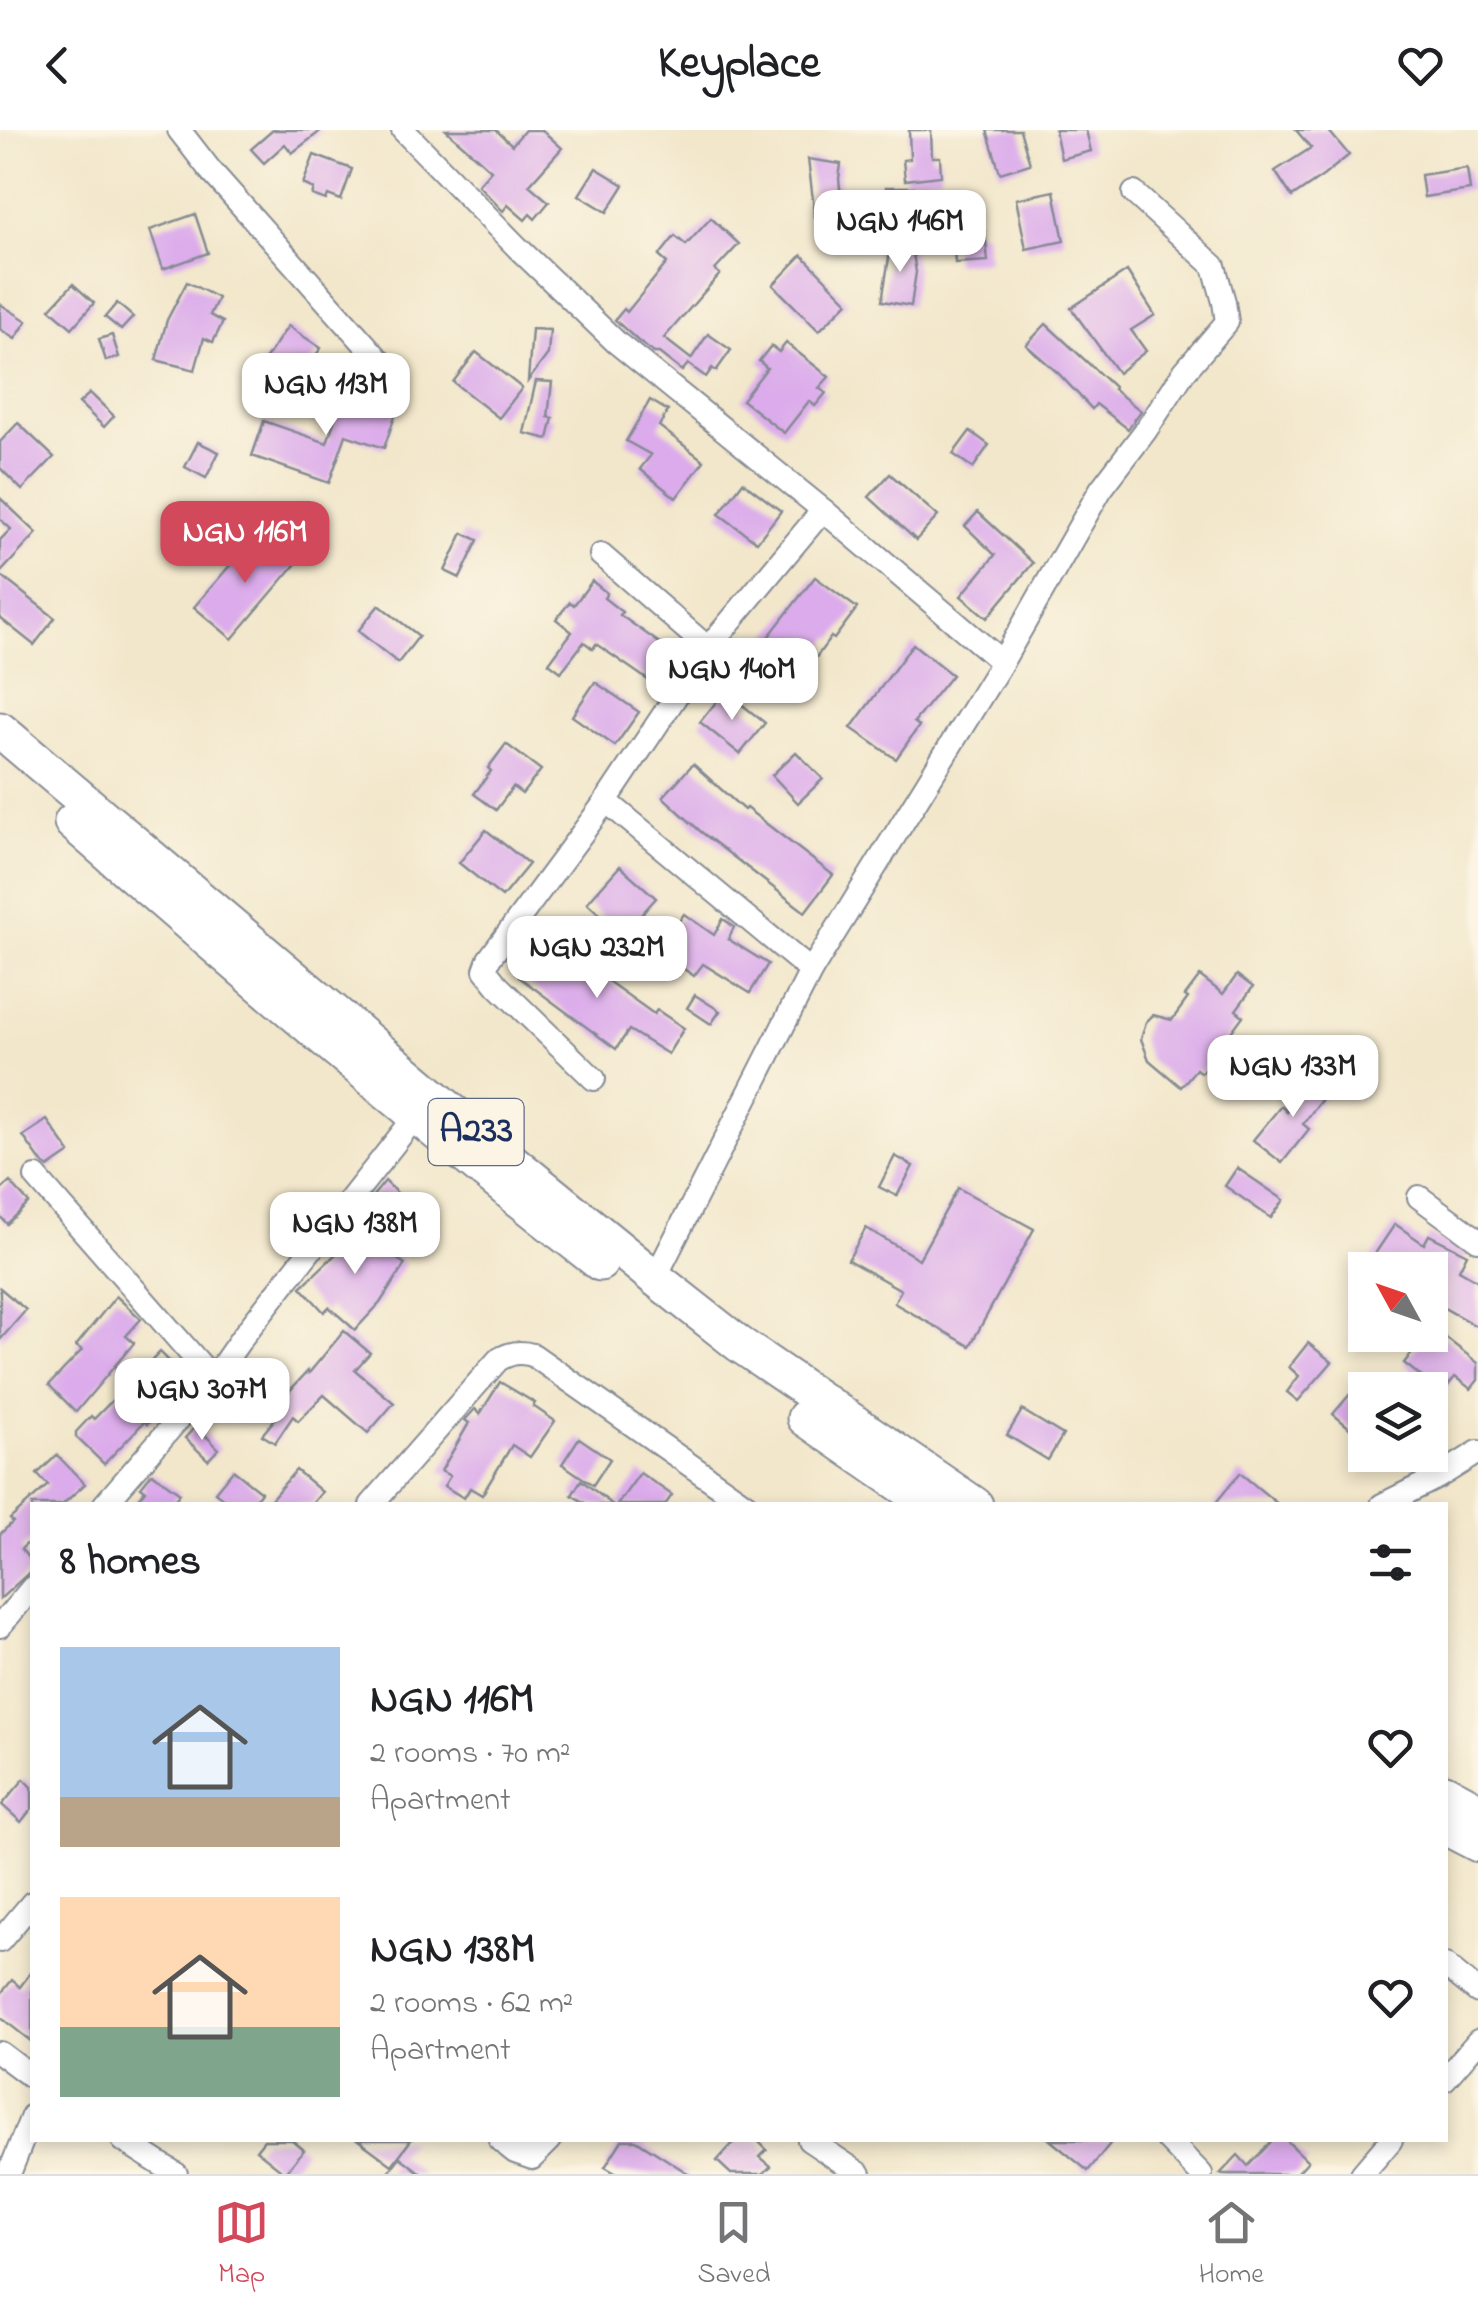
<!DOCTYPE html>
<html lang="en">
<head>
<meta charset="utf-8">
<style>
  body { margin:0; font-family:"Indie Flower",sans-serif; background:#f2f2f2; color:#202124; height:100vh; display:flex; flex-direction:column; font-size:38px; white-space:nowrap }
  * { box-sizing:border-box; margin:0 }
  p { font-size:32px; color:#757577 }
  .icon { flex:none; width:55px; height:55px; fill:none; stroke:currentColor; stroke-width:2; stroke-linecap:round; stroke-linejoin:round }
  .map { position:relative; flex:1; overflow:hidden }
  .details { position:absolute; left:30px; top:1372px; width:1418px; height:640px; display:flex; flex-direction:column; background:#fff; border-radius:0px; box-shadow:0 5px 15px #0003 }
  .details>* { flex:none }
  .needle { width:65px; rotate:310deg }
  .tools { position:absolute; left:1348px; top:1122px; display:grid; gap:20px }
  .tools a { display:grid; place-items:center; width:100px; height:100px; border-radius:0px; background:#fff; box-shadow:0 5px 15px #0003; font-size:50px }
  .price { position:absolute; translate:-50% -85px; padding:0 22px; border-radius:20px; background:#fff; color:#222; font-size:32px; line-height:65px; filter:drop-shadow(0 2px 5px #0008) }
  .price::after { content:''; position:absolute; left:50%; top:60px; width:30px; height:22px; margin-left:-15px; background:inherit; clip-path:polygon(0 0,100% 0,50% 100%) }
  .price.on { background:#d1495b; color:#fff }
  ul { padding:0; list-style:none }
  li { display:flex; align-items:center; gap:30px; height:250px; padding:0 30px }
  li span { display:grid; place-items:center; flex:none; width:280px; height:200px; border-radius:0px; color:#555 }
  li>.icon { margin-inline-start:auto }
  span .icon { width:120px; height:120px; fill:#fffc; stroke-width:1 }
  li b { font-size:42px }
  h2 { display:flex; justify-content:space-between; align-items:center; height:120px; padding:0 30px; font-size:42px }
  header { display:flex; justify-content:space-between; align-items:center; height:130px; padding:0 30px; background:#fff; font-size:45px; font-weight:800 }
  .tab-bar { display:flex; justify-content:space-around; align-items:center; height:140px; border-top:2px solid #e0e0e0; background:#fff; font-size:28px; color:#757577 }
  .tab-bar a { display:grid; justify-items:center; gap:5px }
  .tab-bar .on { color:#d1495b }
  .map>svg:first-child { display:block }
  .building { fill:#dbabeb }
  .lines { fill:none; stroke-linecap:round; stroke-linejoin:round }
  .minor-casing { stroke:#868b94; stroke-width:26 }
  .trunk-casing { stroke:#868b94; stroke-width:39 }
  .minor { stroke:#fff; stroke-width:22 }
  .trunk { stroke:#fff; stroke-width:35 }
  .labels { text-anchor:middle; dominant-baseline:central; stroke-width:8; stroke-linejoin:round; paint-order:stroke }
  .shield { fill:#fcf5e5; stroke:#5e6a86; stroke-width:2.5 }
  .shield-label { font-size:38px; font-weight:bold; fill:#1b2f5e }
</style>
</head>
<body>
<header><svg class="icon" aria-label="back" viewBox="0 0 24 24"><path d="M15 5l-7 7 7 7"/></svg>Keyplace<svg class="icon" aria-label="heart" viewBox="0 0 24 24"><path d="M12 20l-8-8c-3-5 5-10 8-4 3-6 11-1 8 4z"/></svg></header>
<div class="map">
<svg width="1478" height="2044" viewBox="0 0 1478 2044">
  <rect width="100%" height="100%" fill="#fcf5e5"/>
  <filter id="ink" filterUnits="userSpaceOnUse"><feTurbulence type="fractalNoise" baseFrequency=".01" numOctaves="2"/><feDisplacementMap in="SourceGraphic" scale="20" xChannelSelector="R" yChannelSelector="G"/><feConvolveMatrix kernelMatrix="1 2 1 2 8 2 1 2 1" color-interpolation-filters="sRGB"/></filter>
  <filter id="wash" filterUnits="userSpaceOnUse"><feTurbulence type="fractalNoise" baseFrequency=".0048" numOctaves="4" result="noise"/><feDisplacementMap in="SourceGraphic" scale="40" xChannelSelector="R" yChannelSelector="G"/><feGaussianBlur stdDeviation="2.25" result="paint"/><feColorMatrix in="noise" values="0 0 0 0 0 0 0 0 0 0 0 0 0 0 0 0 0 1.4 0 .05"/><feComposite in="paint" operator="in"/></filter>
  <g filter="url(#wash)">
    <rect width="100%" height="100%" fill="#f2e7cb"/>
    <g id="blocks">
      <g class="building">
        <path d="M273 0H322L292 23 285 14 264 33 251 19Z"/>
        <path d="M446 0H496L512 15 525 0H542L562 18 529 55 549 72 535 89 530 84 525 90 508 75 503 81 478 55 491 40Z"/>
        <path d="M909 0H931L932 27H940L941 46 905 50 903 30 910 29Z"/>
        <path d="M987 0H1020L1030 34 1000 43Z"/>
        <path d="M1055 0H1086L1091 21 1061 29Z"/>
        <path d="M1296 0H1328L1349 25 1323 46 1292 67 1275 41 1311 18Z"/>
        <path d="M314 25 352 39 341 70 328 65 326 70 312 65 314 59 303 54Z"/>
        <path d="M808 29 841 34 839 49 843 84 815 87Z"/>
        <path d="M596 38 624 55 607 82 579 65Z"/>
        <path d="M1467 38 1470 60 1424 67 1421 45Z"/>
        <rect x="886" y="57" width="28" height="25"/>
        <path d="M1054 61 1064 111 1026 119 1016 69Z"/>
        <path d="M195 84 208 123 163 139 150 100Z"/>
        <path d="M711 88 739 114 715 140 720 144 664 208 691 229 708 204 731 220 716 241 712 238 706 247 688 234 682 241 659 223H654L638 211 615 190 624 179 627 182 667 133 659 126 675 106 686 115Z"/>
        <path d="M975 95 976 103 985 102 988 131 955 133 953 105 962 104V96Z"/>
        <path d="M911 111 916 142 911 176 882 171 891 115Z"/>
        <path d="M802 125 848 172 819 201 773 155Z"/>
        <path d="M1127 141 1155 185 1131 200 1146 221 1118 243 1071 178Z"/>
        <path d="M187 152 218 168 210 185 223 192 213 212 204 208 195 240 156 230 167 190Z"/>
        <path d="M73 154 94 173 72 198 50 179Z"/>
        <path d="M117 173 133 187 121 200 105 187Z"/>
        <path d="M0 174 27 191 15 209 0 199Z"/>
        <path d="M1046 194 1114 257 1113 259 1141 281 1128 299 1096 274 1092 279 1058 243 1026 215Z"/>
        <path d="M288 196 321 218 294 257 261 236Z"/>
        <path d="M532 199 550 200 548 224 528 251Z"/>
        <path d="M112 205 119 227 106 231 99 209Z"/>
        <path d="M786 213 829 247 819 258 826 263 815 276 809 271 784 303 742 270 767 238 759 231 771 216 779 222Z"/>
        <path d="M476 222 522 258 499 288 453 252Z"/>
        <path d="M536 251 552 252 548 287 553 288 548 309 524 303Z"/>
        <path d="M344 262 397 280 384 318 346 305 329 353 252 326 264 291 327 313Z"/>
        <path d="M90 263 114 286 104 297 79 273Z"/>
        <path d="M650 270 668 281 659 296 704 331 676 368 640 339 651 325 626 311Z"/>
        <path d="M18 293 54 327 22 360 0 338V312Z"/>
        <path d="M970 301 989 315 973 338 953 324Z"/>
        <path d="M198 312 219 322 206 348 185 337Z"/>
        <path d="M890 344 938 386 916 410 869 367Z"/>
        <path d="M743 352 781 381 757 412 719 384Z"/>
        <path d="M0 368 37 403 0 443V410L11 399 0 389Z"/>
        <path d="M978 382 1033 433 987 488 961 466 995 425 965 396Z"/>
        <path d="M258 403 295 435 232 509 194 477Z"/>
        <path d="M463 403 478 410 460 448 445 441Z"/>
        <path d="M0 445 55 488 34 515 0 488Z"/>
        <path d="M815 447 857 478 834 509 831 507 796 555 755 524Z"/>
        <path d="M592 451 607 463 604 468 622 482 620 485 682 529 661 559 596 514 593 519 584 512 561 542 549 533 572 502 556 489 570 472 574 475Z"/>
        <path d="M379 475 419 506 398 533 358 501Z"/>
        <path d="M913 514 952 545 914 592 919 596 896 629 851 598Z"/>
        <path d="M595 552 639 582 615 616 572 586Z"/>
        <path d="M725 561 765 593 740 624 700 592Z"/>
        <path d="M506 614 541 640 522 664 513 657 496 680 474 664 491 641 488 638Z"/>
        <path d="M796 622 823 649 798 673 772 645Z"/>
        <path d="M693 634 744 680 746 678 833 745 805 782 700 701 663 667Z"/>
        <path d="M486 700 529 734 502 767 459 733Z"/>
        <path d="M620 736 656 768 623 805 587 773Z"/>
        <path d="M684 784 714 805 723 789 729 793 734 797 728 809 768 834 750 863 703 834 694 846 658 821Z"/>
        <path d="M547 810 602 854 605 849 654 884 657 880 684 898 668 924 629 900 616 919 519 847Z"/>
        <path d="M1237 845 1253 857 1236 880 1243 886 1201 943 1196 939 1181 957 1149 930 1141 909 1146 892 1153 885 1172 890 1188 868 1185 866 1200 846 1223 864Z"/>
        <path d="M695 865 720 881 711 894 687 878Z"/>
        <path d="M1318 941 1334 953 1303 994 1309 999 1282 1033 1253 1010 1281 976 1287 982Z"/>
        <path d="M47 990 70 1023 48 1038 42 1033 23 1006Z"/>
        <path d="M895 1026 913 1036 897 1066 879 1057Z"/>
        <path d="M1237 1038 1284 1070 1271 1088 1225 1056Z"/>
        <path d="M385 1051 401 1067 382 1086 368 1072Z"/>
        <path d="M10 1052 29 1073 7 1094 0 1086V1061Z"/>
        <path d="M958 1058 1034 1099 970 1216 894 1173 901 1160 848 1130 866 1098 919 1129Z"/>
        <path d="M363 1090 387 1115 382 1119 405 1134 380 1173 355 1200 329 1177 324 1182 301 1157 337 1123 333 1120Z"/>
        <path d="M1395 1094 1424 1114 1429 1105 1467 1124 1459 1140 1478 1151V1197L1430 1170V1155L1439 1140H1364Z"/>
        <path d="M0 1158 26 1180 0 1210Z"/>
        <path d="M116 1166 141 1189 126 1206 134 1213 76 1282 49 1255 82 1220 76 1216Z"/>
        <path d="M1432 1197 1478 1233V1250L1471 1259 1455 1247 1442 1263 1404 1233 1426 1205H1430Z"/>
        <path d="M344 1201 370 1223 355 1240 394 1273 368 1303 324 1265 298 1291 293 1286 275 1313 262 1305 279 1284 273 1279 308 1241 309 1243Z"/>
        <path d="M1308 1213 1332 1232 1298 1271 1287 1262 1299 1246 1289 1237Z"/>
        <path d="M160 1222 190 1252 147 1294 145 1291 104 1334 76 1307V1302L91 1286 94 1289Z"/>
        <path d="M500 1252 535 1273 533 1276 555 1291 530 1327 512 1315 482 1365 470 1358 464 1368 444 1356 450 1346 441 1341 469 1293 465 1290 475 1279 480 1284Z"/>
        <path d="M1351 1263 1365 1275V1311L1333 1284Z"/>
        <path d="M1022 1280 1063 1305 1048 1330 1007 1305Z"/>
        <path d="M196 1296 219 1319 208 1330 185 1308Z"/>
        <path d="M579 1308 610 1329 593 1355 562 1334Z"/>
        <path d="M57 1325 85 1354 62 1375H32V1409L21 1419 32 1432V1440L0 1469V1404L13 1392 10 1389 48 1355 37 1344Z"/>
        <path d="M233 1340 261 1362 251 1375H231L215 1362Z"/>
        <path d="M296 1340 322 1362 311 1375H266Z"/>
        <path d="M152 1343 180 1363 171 1375H133L145 1360 141 1357Z"/>
        <path d="M640 1343 672 1365 665 1375H617Z"/>
        <path d="M1240 1343 1279 1375H1214Z"/>
        <path d="M581 1350 613 1375H588L572 1365Z"/>
        <path d="M24 1649 32 1657V1678L21 1692 2 1675Z"/>
        <path d="M32 1841V1912L0 1887V1865L12 1850 20 1857Z"/>
        <path d="M264 2010H292L304 2020 285 2043 256 2020Z"/>
        <path d="M358 2010H411L392 2035Z"/>
        <path d="M622 2010H636L689 2044H617L605 2037Z"/>
        <path d="M736 2010H757L767 2020 760 2027 771 2036 763 2044H731L717 2031Z"/>
        <path d="M1050 2010H1113L1088 2041Z"/>
        <path d="M1273 2010H1286L1308 2031 1296 2044H1220L1238 2025 1248 2036Z"/>
        <path d="M400 2027 422 2044H387Z"/>
      </g>
    </g>
  </g>
  <g filter="url(#ink)">
    <use href="#blocks" fill-opacity="0" stroke="#868b94" stroke-width="2.5"/>
    <g class="lines">
      <defs>
        <g id="minor">
          <path d="M179 0 210 40 387 239"/>
          <path d="M403 0 517 117 617 213 823 380 1002 532"/>
          <path d="M601 425 708 518"/>
          <path d="M606 671 811 841"/>
          <path d="M594 949 498 856 485 840 489 829 606 671 708 518 823 380"/>
          <path d="M36 1047 213 1249"/>
          <path d="M1419 1067 1478 1110"/>
          <path d="M655 1148 811 841 1002 532 1101 359 1146 300 1184 242 1227 192 1224 172 1214 136 1134 63"/>
          <path d="M104 1375 213 1249 243 1206 416 986"/>
          <path d="M371 1375 498 1230C510 1223 519 1221 533 1225L747 1375"/>
          <path d="M1382 1375 1438 1347 1478 1322"/>
          <path d="M0 1496 32 1458"/>
          <path d="M0 1811 32 1773"/>
          <path d="M1445 1835 1478 1862"/>
          <path d="M0 1923 32 1947"/>
          <path d="M1445 1949 1478 1911"/>
          <path d="M123 2010 176 2044"/>
          <path d="M500 2010 515 2022 532 2028 550 2010"/>
          <path d="M809 2010 860 2044"/>
          <path d="M1168 2010 1201 2044"/>
          <path d="M9 2044 32 1986"/>
          <path d="M1362 2044 1391 2010"/>
        </g>
        <g id="trunk">
          <path d="M0 600 494 1017 655 1148 739 1214 975 1375"/>
          <path d="M72 692C245 843 419 992 600 1133"/>
          <path d="M805 1288 931 1375"/>
          <path d="M1445 1662 1478 1680"/>
          <path d="M1445 1697 1478 1714"/>
        </g>
      </defs>
      <use href="#minor" class="minor-casing"/>
      <use href="#trunk" class="trunk-casing"/>
      <use href="#minor" class="minor"/>
      <use href="#trunk" class="trunk"/>
    </g>
  </g>
  <g class="labels">
    <rect class="shield" x="428.5" y="969" width="95" height="66" rx="8"/>
    <g class="shield-label">
      <text x="476" y="1002">A233</text>
    </g>
  </g>
</svg>
<div class="tools">
<a><svg class="needle" viewBox="-14 -14 28 28"><path d="M0-13l5 13h-10z" fill="#e53935"/><path d="M0 13l5-13h-10z" fill="#757577"/></svg></a>
<a><svg class="icon" aria-label="layers" viewBox="0 0 24 24"><path d="M12 4l9 5-9 5-9-5zM3 14l9 5 9-5"/></svg></a>
</div>
<b class="price" style="left:900px;top:145px">NGN 146M</b>
<b class="price" style="left:326px;top:308px">NGN 113M</b>
<b class="price on" style="left:245px;top:456px">NGN 116M</b>
<b class="price" style="left:732px;top:593px">NGN 140M</b>
<b class="price" style="left:597px;top:871px">NGN 232M</b>
<b class="price" style="left:1293px;top:990px">NGN 133M</b>
<b class="price" style="left:355px;top:1147px">NGN 138M</b>
<b class="price" style="left:202px;top:1313px">NGN 307M</b>
<section class="details">
<h2>8 homes<svg class="icon" aria-label="filters" viewBox="0 0 24 24"><path d="M4 7h16M4 17h16"/><circle cx="9" cy="7" r="2"/><circle cx="15" cy="17" r="2"/></svg></h2>
<ul>
<li><span style="background:linear-gradient(#a9c7e8 75%,#b9a48a 0)"><svg class="icon" aria-label="home" viewBox="0 0 24 24"><path d="M3 11l9-7 9 7M6 9v11h12V9"/></svg></span><div><b>NGN 116M</b><p>2 rooms · 70 m²</p><p>Apartment</p></div><svg class="icon" aria-label="heart" viewBox="0 0 24 24"><path d="M12 20l-8-8c-3-5 5-10 8-4 3-6 11-1 8 4z"/></svg></li>
<li><span style="background:linear-gradient(#ffd9b3 65%,#7fa58c 0)"><svg class="icon" aria-label="home" viewBox="0 0 24 24"><path d="M3 11l9-7 9 7M6 9v11h12V9"/></svg></span><div><b>NGN 138M</b><p>2 rooms · 62 m²</p><p>Apartment</p></div><svg class="icon" aria-label="heart" viewBox="0 0 24 24"><path d="M12 20l-8-8c-3-5 5-10 8-4 3-6 11-1 8 4z"/></svg></li>
</ul>
</section>
</div>
<nav class="tab-bar">
<a class="on"><svg class="icon" aria-label="map" viewBox="0 0 24 24"><path d="M3 6l6-2 6 2 6-2v14l-6 2-6-2-6 2zM9 4v14M15 6v14"/></svg>Map</a>
<a><svg class="icon" aria-label="saved" viewBox="0 0 24 24"><path d="M7 4h10v16l-5-4-5 4z"/></svg>Saved</a>
<a><svg class="icon" aria-label="home" viewBox="0 0 24 24"><path d="M3 11l9-7 9 7M6 9v11h12V9"/></svg>Home</a>
</nav>
</body>
</html>
